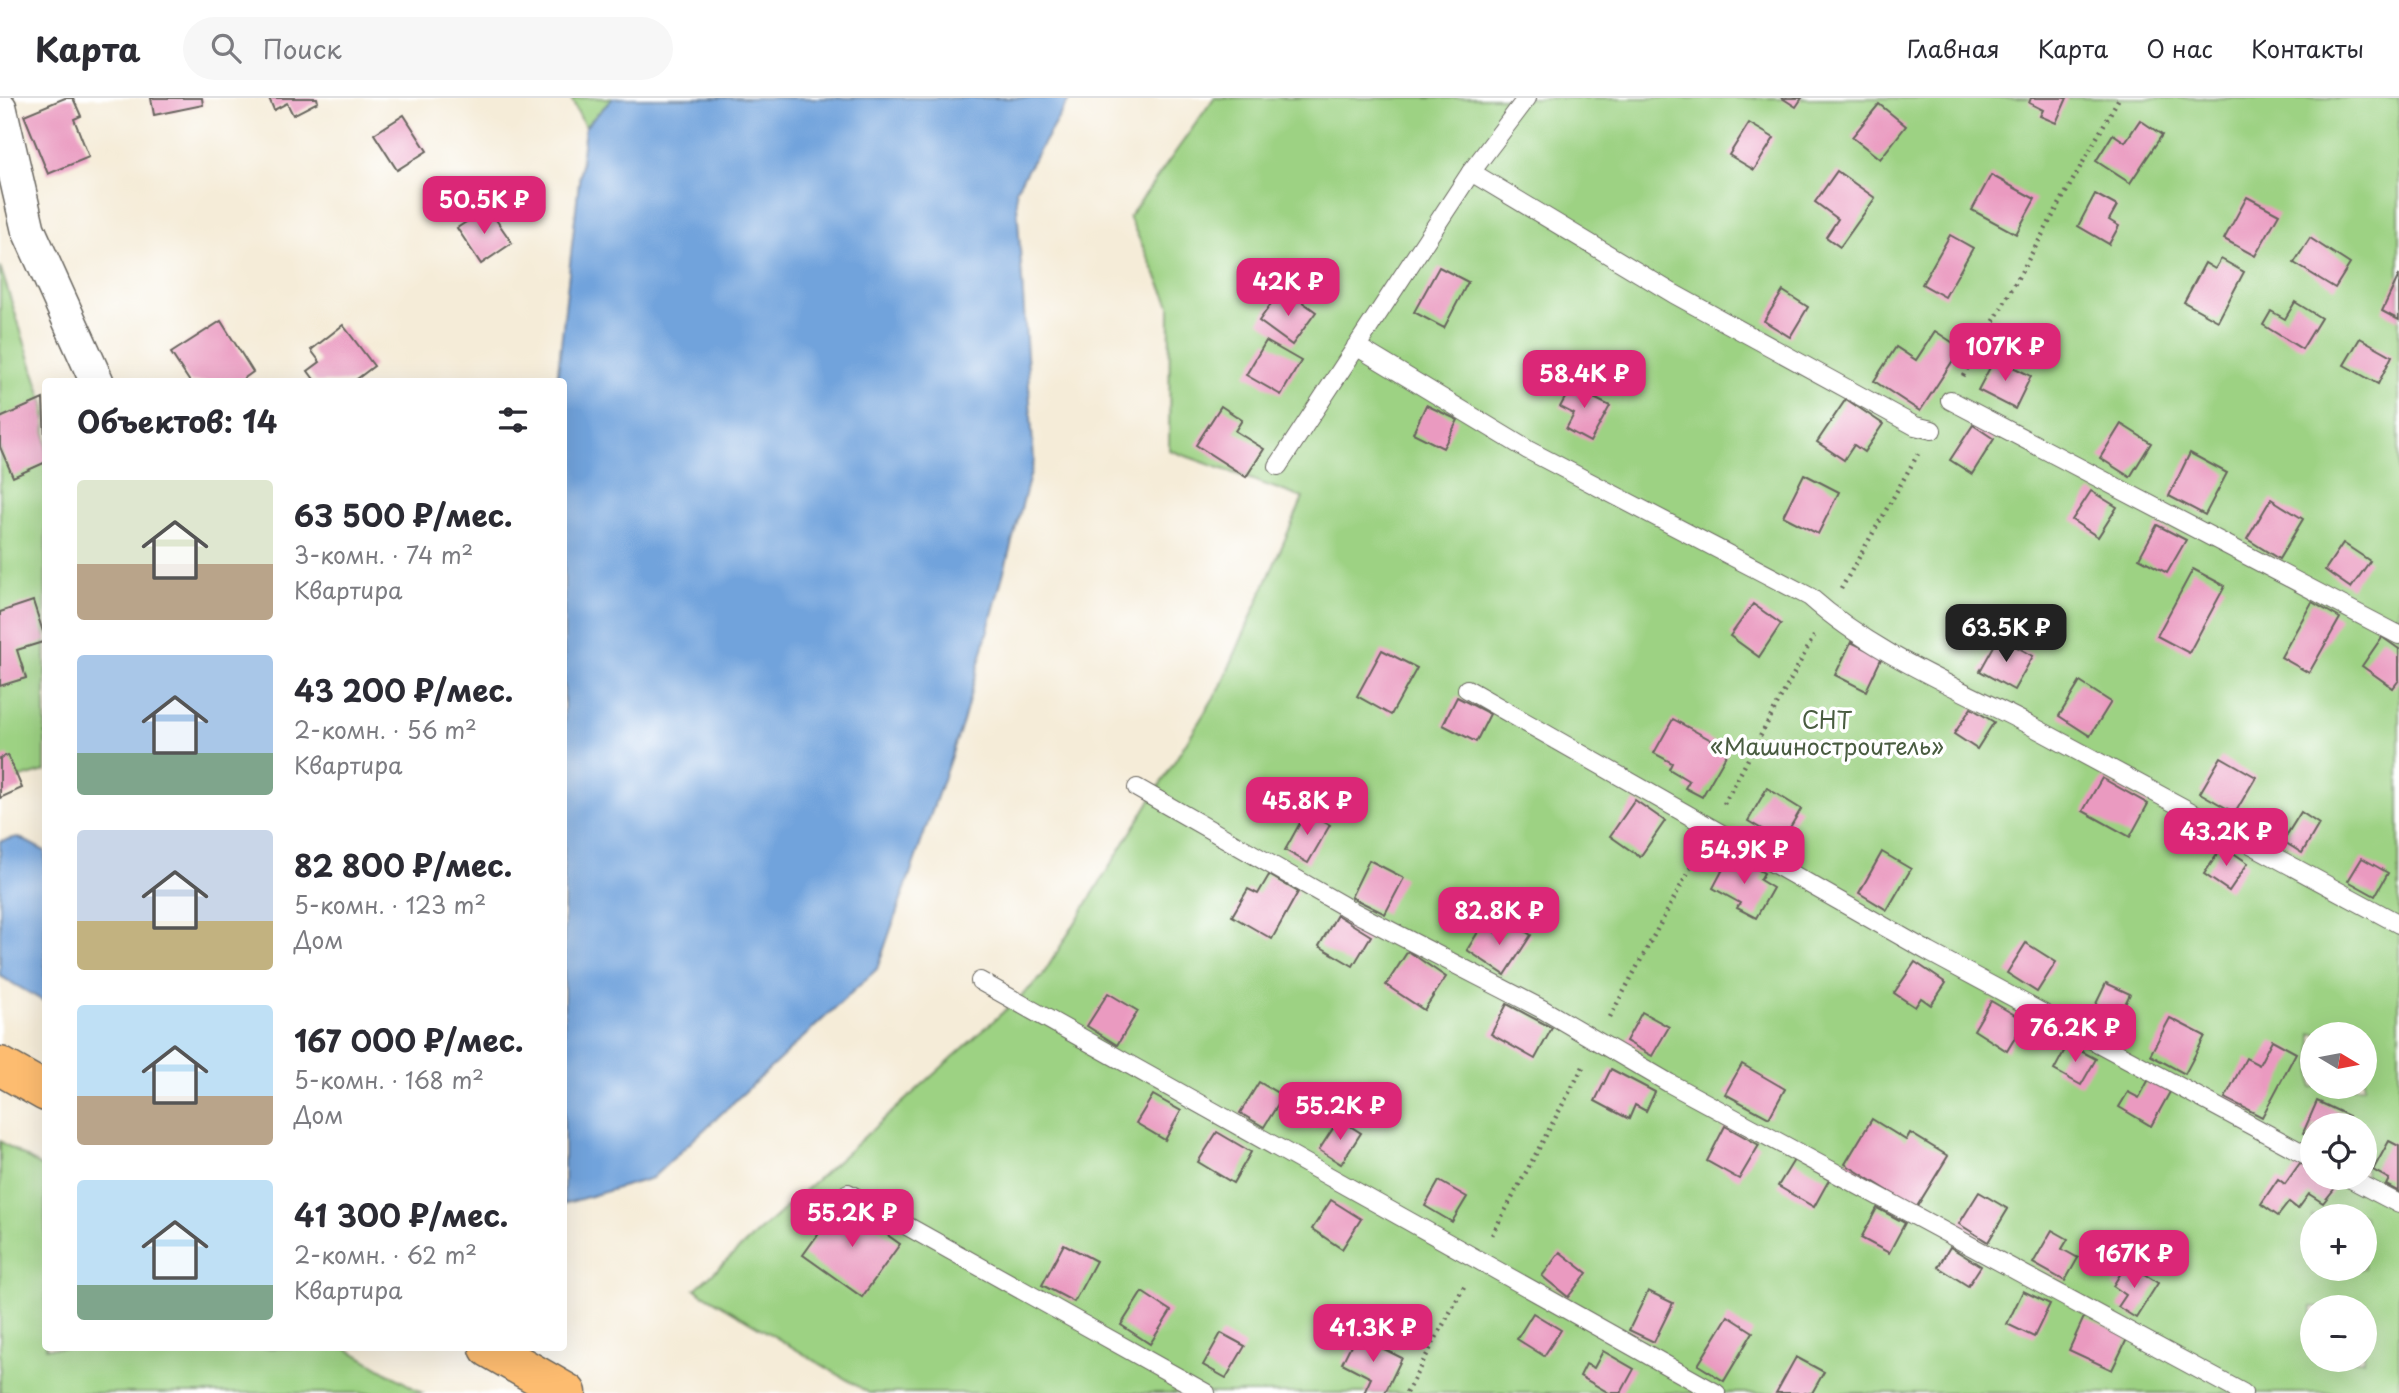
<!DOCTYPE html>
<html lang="ru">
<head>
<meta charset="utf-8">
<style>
  body { margin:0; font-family:"Playpen Sans",sans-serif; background:#f7f7f7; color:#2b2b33; height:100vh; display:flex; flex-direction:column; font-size:26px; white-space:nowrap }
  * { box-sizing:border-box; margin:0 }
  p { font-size:23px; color:#7c7c81 }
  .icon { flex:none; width:38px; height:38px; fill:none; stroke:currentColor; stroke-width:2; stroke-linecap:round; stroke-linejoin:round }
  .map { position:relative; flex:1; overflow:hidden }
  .sheet { position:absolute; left:42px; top:280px; width:525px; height:973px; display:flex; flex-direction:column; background:#fff; border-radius:7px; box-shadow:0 7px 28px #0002 }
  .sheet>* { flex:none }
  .needle { width:46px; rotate:100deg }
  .tools { position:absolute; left:2300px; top:924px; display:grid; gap:14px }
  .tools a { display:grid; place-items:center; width:77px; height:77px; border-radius:50%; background:#fff; box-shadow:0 7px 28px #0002; font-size:35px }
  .price { position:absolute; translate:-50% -60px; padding:0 16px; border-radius:14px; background:#db2777; color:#fff; font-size:23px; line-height:46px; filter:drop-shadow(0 2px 4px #0008) }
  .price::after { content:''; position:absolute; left:50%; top:42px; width:21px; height:16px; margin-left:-10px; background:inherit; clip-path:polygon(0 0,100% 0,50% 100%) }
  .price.active { background:#222; color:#fff }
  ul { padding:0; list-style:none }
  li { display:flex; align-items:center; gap:21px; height:175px; padding:0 35px }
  li span { display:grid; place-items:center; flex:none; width:196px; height:140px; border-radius:7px; color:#555 }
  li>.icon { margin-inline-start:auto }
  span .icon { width:84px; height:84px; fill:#fffc; stroke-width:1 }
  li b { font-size:30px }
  h2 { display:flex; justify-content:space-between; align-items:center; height:84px; padding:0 35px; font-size:30px }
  header { display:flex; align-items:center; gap:42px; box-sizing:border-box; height:98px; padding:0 35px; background:#fff; border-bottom:2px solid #e1e1e2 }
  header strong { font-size:33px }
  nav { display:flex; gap:38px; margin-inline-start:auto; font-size:24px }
  .search { width:490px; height:63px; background:#f7f7f7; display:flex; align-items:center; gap:18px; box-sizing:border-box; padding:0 24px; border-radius:38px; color:#7c7c81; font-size:26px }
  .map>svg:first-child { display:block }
  .green { fill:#9dd283; stroke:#5c7750; stroke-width:2; fill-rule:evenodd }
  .water { fill:#71a3dc; stroke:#46607c; stroke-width:2 }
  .building { fill:#ea9ac0 }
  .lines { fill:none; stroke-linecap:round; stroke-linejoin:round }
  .lane-casing { stroke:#68655e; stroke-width:20 }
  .street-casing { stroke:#68655e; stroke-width:36 }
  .highway-casing { stroke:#68655e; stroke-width:41 }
  .path { stroke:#68655e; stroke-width:4.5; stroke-dasharray:2 5; stroke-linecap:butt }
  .lane { stroke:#fff; stroke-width:18 }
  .street { stroke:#fff; stroke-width:33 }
  .highway { stroke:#fdbc70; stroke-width:38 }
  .labels { text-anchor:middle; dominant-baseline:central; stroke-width:7; stroke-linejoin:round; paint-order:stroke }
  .park-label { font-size:23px; fill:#495c40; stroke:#fff }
</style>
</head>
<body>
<header>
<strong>Карта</strong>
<div class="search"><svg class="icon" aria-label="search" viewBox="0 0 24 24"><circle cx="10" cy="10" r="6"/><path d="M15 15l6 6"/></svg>Поиск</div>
<nav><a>Главная</a><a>Карта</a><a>О нас</a><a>Контакты</a></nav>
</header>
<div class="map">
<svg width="2399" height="1295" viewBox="0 0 2399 1295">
  <rect width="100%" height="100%" fill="#fff"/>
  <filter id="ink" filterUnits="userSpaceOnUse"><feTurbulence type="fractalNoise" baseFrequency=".0143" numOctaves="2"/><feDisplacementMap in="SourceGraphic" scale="14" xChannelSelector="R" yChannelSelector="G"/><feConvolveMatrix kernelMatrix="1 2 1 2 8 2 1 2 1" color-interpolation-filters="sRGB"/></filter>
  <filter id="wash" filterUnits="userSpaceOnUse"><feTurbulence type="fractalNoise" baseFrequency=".00686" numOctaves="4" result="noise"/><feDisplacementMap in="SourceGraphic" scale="28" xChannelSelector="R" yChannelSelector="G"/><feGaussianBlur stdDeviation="1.57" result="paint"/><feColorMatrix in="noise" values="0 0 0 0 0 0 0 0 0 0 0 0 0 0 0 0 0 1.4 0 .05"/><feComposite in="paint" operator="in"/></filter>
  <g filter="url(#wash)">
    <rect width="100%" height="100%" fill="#f5ecd8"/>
    <g class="green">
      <path d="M571 0H613L585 29Z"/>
      <path d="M1214 0H2399V1295H869L695 1191 1041 880 1221 588 1303 400 1169 352 1170 207 1129 119ZM2312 936H2364V989H2312ZM2312 1027H2364V1080H2312ZM2312 1118H2364V1171H2312ZM2312 1209H2364V1262H2312Z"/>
      <path d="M0 168 46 311 45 673 0 686Z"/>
      <path d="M0 1043 45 1071 46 1250H346L422 1295H0Z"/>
    </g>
    <g class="water">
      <path d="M613 0H1070L1016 91 1034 363 963 624 877 871 652 1080 564 1106V284L557 283 585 29Z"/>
      <path d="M18 739 45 753V904L0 878V743Z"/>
    </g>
    <g id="blocks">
      <g class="building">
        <path d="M65 0H73L81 18 74 21 89 59 48 76 24 17Z"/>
        <path d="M151 0H202L203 7 154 17Z"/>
        <path d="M269 0H317L318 4 293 17 287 5 274 12Z"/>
        <path d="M1782 0H1802L1796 9Z"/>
        <path d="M2031 0H2067L2056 25 2040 18 2043 12 2029 5Z"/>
        <path d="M1879 6 1906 28 1880 61 1852 39Z"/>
        <path d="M404 17 427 53 397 72 374 36Z"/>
        <path d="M2140 22 2162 37 2130 85 2096 63 2113 36 2125 44Z"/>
        <path d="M1749 25 1774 40 1754 72 1729 57Z"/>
        <path d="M1837 73 1875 100 1840 149 1826 139 1838 121 1815 104Z"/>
        <path d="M1991 77 2035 101 2016 136 1972 112Z"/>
        <path d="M2095 96 2117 108 2109 122 2119 128 2109 146 2078 128Z"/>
        <path d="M2247 99 2279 116 2255 158 2224 141Z"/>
        <path d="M488 110 512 145 481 166 457 130Z"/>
        <path d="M1950 137 1973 150 1945 199 1922 186Z"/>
        <path d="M2310 140 2350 166 2335 190 2294 165Z"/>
        <path d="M2221 161 2244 174 2218 223 2184 204 2205 165 2215 171Z"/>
        <path d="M1439 169 1468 184 1444 230 1414 214Z"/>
        <path d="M2399 177V222L2382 213Z"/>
        <path d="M1783 193 1808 209 1790 239 1764 223Z"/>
        <path d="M1278 196 1289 204 1294 198 1316 214 1292 247 1259 223Z"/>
        <path d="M2295 204 2321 220 2302 251 2263 227 2271 213 2285 221Z"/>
        <path d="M221 223 253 274 239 284H190L171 255Z"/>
        <path d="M343 227 374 268 353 284H316L308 273 320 264 311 252Z"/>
        <path d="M1935 233 1961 250 1920 313 1874 283 1896 249 1916 262Z"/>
        <path d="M2360 240 2392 258 2378 286 2344 267Z"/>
        <path d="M1266 243 1301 263 1281 297 1246 277Z"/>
        <path d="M1995 260 2031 278 2015 311 1978 292Z"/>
        <path d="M1577 278 1594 287 1588 297 1610 308 1590 344 1566 331 1574 316 1560 309Z"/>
        <path d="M43 301 46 364 13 379 0 349V320Z"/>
        <path d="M1846 301 1883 326 1864 354 1854 347 1844 362 1817 344Z"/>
        <path d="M1426 307 1458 322 1443 350 1413 335Z"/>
        <path d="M1221 308 1242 322 1235 333 1264 351 1246 379 1196 347Z"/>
        <path d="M2121 326 2151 345 2130 379 2100 360Z"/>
        <path d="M1973 327 1994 341 1972 376 1950 362Z"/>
        <path d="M2190 355 2227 375 2205 417 2169 398Z"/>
        <path d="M1804 376 1839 394 1818 436 1783 418Z"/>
        <path d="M2091 393 2117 409 2098 439 2072 422Z"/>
        <path d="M2271 401 2303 421 2279 461 2247 441Z"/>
        <path d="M2157 427 2186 442 2167 475 2139 460Z"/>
        <path d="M2343 445 2370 463 2351 490 2325 472Z"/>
        <path d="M2193 471 2225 488 2189 555 2157 538Z"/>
        <path d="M33 503 46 543 17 552 26 580 0 588V514Z"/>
        <path d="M2312 504 2340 520 2309 575 2281 559Z"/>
        <path d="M1753 506 1781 526 1759 559 1730 538Z"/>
        <path d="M1999 539 2033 558 2014 592 1980 573Z"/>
        <path d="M2382 539 2399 551V582L2393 590 2362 568Z"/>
        <path d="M1851 544 1882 559 1866 593 1835 577Z"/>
        <path d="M1382 552 1417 570 1391 617 1357 598Z"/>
        <path d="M2080 584 2111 604 2090 638 2059 618Z"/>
        <path d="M1457 599 1490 616 1476 644 1443 627Z"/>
        <path d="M1971 610 1994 624 1977 651 1954 636Z"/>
        <path d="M1673 621 1729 652 1702 699 1685 690 1689 683 1669 671 1672 665 1654 655Z"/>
        <path d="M8 657 22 690 0 700V660Z"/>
        <path d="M2221 659 2256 679 2235 715 2200 695Z"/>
        <path d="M2102 680 2148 706 2130 739 2083 713Z"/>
        <path d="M1767 690 1801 711 1782 743 1748 723Z"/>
        <path d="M1635 702 1665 723 1640 759 1610 738Z"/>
        <path d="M1306 714 1330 727 1308 765 1285 752Z"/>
        <path d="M2301 714 2319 726 2302 755 2283 743Z"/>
        <path d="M2223 748 2248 765 2229 793 2204 776Z"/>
        <path d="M1882 754 1911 771 1887 812 1859 795Z"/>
        <path d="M1731 756 1764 775 1760 782 1773 790 1756 820 1737 810 1740 805 1713 790Z"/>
        <path d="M2362 760 2388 775 2375 798 2348 783Z"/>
        <path d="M1369 762 1404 780 1385 816 1351 799Z"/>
        <path d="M1269 777 1298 794 1272 841 1232 818 1248 791 1258 796Z"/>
        <path d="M1337 817 1371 838 1353 868 1319 848Z"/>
        <path d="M1512 825 1531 837 1505 877 1467 852 1483 826 1503 839Z"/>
        <path d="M2026 845 2056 864 2037 894 2007 875Z"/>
        <path d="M1408 853 1446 879 1424 912 1386 887Z"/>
        <path d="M1915 864 1946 885 1931 907 1921 900 1915 909 1894 895Z"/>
        <path d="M2106 885 2130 896 2116 925 2092 914Z"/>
        <path d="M1108 895 1138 913 1117 947 1087 928Z"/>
        <path d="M1991 903 2025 923 2007 953 1974 932Z"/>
        <path d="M1507 906 1552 930 1535 961 1491 936Z"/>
        <path d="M1642 914 1669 929 1652 958 1626 943Z"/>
        <path d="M2170 920 2205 938 2185 976 2150 957Z"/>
        <path d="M2272 942 2296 955 2262 1019 2225 1000 2246 960 2259 967Z"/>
        <path d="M2068 946 2096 961 2081 987 2054 972Z"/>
        <path d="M1742 966 1785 991 1769 1020 1725 996Z"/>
        <path d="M1611 971 1655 994 1646 1013 1635 1007 1629 1021 1595 1003Z"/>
        <path d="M2149 981 2170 994 2151 1028 2119 1009 2128 994 2139 1000Z"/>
        <path d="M1259 984 1283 998 1264 1029 1240 1015Z"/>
        <path d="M1153 997 1181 1013 1165 1042 1136 1025Z"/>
        <path d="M2317 1003 2349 1018 2345 1027H2312V1039L2303 1035Z"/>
        <path d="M1339 1021 1361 1035 1341 1066 1319 1052Z"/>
        <path d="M1872 1021 1906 1042 1910 1035 1948 1058 1916 1110 1845 1066Z"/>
        <path d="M1725 1028 1759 1047 1739 1081 1707 1063Z"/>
        <path d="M1217 1034 1251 1054 1233 1085 1198 1064Z"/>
        <path d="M2389 1043 2399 1048V1094L2386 1087 2389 1081 2373 1072Z"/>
        <path d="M1794 1062 1829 1082 1814 1109 1778 1088Z"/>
        <path d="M2300 1065 2312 1073V1080H2321L2335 1090 2323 1105 2309 1096 2298 1111 2289 1104 2278 1118 2261 1106 2278 1081 2285 1086Z"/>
        <path d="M1439 1083 1467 1099 1452 1124 1425 1108Z"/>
        <path d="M1979 1094 2008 1111 1988 1144 1959 1126Z"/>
        <path d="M1331 1102 1361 1121 1342 1151 1312 1131Z"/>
        <path d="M841 1104 900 1146 862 1199 803 1157Z"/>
        <path d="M1877 1110 1905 1125 1889 1155 1861 1140Z"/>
        <path d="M2052 1132 2068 1141 2062 1151 2078 1160 2065 1183 2033 1165Z"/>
        <path d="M1064 1146 1096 1163 1074 1204 1042 1187Z"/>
        <path d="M1950 1149 1981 1168 1968 1188 1938 1169Z"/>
        <path d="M1560 1154 1587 1175 1568 1199 1542 1178Z"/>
        <path d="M2127 1165 2158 1185 2136 1220 2118 1209 2126 1197 2113 1188Z"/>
        <path d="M1648 1193 1673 1205 1654 1244 1629 1232Z"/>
        <path d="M2023 1193 2050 1206 2034 1239 2007 1226Z"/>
        <path d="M1142 1194 1171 1213 1150 1246 1121 1227Z"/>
        <path d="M1533 1215 1561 1232 1544 1258 1517 1241Z"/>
        <path d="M1728 1218 1753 1234 1724 1283 1698 1267Z"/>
        <path d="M2084 1219 2128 1239 2112 1272 2069 1252Z"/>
        <path d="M1221 1235 1245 1248 1226 1280 1203 1267Z"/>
        <path d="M1356 1237 1402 1260 1385 1295H1364L1371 1280 1342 1265Z"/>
        <path d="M1603 1253 1634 1271 1621 1295H1609L1580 1278 1586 1266 1594 1270Z"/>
        <path d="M1796 1259 1824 1274 1812 1295H1776Z"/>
      </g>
    </g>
  </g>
  <g filter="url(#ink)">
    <use href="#blocks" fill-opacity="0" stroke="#68655e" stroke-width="2"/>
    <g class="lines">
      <defs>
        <g id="lane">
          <path d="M1471 74 1674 196 1915 328 1932 332"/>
          <path d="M1356 248 1528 352 1810 499C1876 558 1962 591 2039 632 2160 696 2279 762 2399 826"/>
          <path d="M1950 302 2399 537"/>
          <path d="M1278 368 1471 74 1527 0"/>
          <path d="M1467 591 1929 854 2312 1060"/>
          <path d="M1137 690 1354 814 1542 911 1669 985 2243 1295"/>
          <path d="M980 883 1716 1295"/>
          <path d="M2349 1080 2399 1106"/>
          <path d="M848 1095 1206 1295"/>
        </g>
        <path id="street" d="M0 10 28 131 97 284"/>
        <g id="highway">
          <path d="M0 968 46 994"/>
          <path d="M489 1250 567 1295"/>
        </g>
      </defs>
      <use href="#lane" class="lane-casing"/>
      <use href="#street" class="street-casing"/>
      <use href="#highway" class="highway-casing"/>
      <g class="path">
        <path d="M1963 278 2119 0"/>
        <path d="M1841 491 1918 356"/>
        <path d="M1724 706 1814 538"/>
        <path d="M1610 919 1699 754"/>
        <path d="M1492 1137 1584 967"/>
        <path d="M1406 1295 1466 1185"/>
      </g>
      <use href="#lane" class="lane"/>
      <use href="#street" class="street"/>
      <use href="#highway" class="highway"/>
    </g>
  </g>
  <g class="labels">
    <g class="park-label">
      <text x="1827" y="621">СНТ<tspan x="1827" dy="26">«Машиностроитель»</tspan></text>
    </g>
  </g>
</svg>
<div class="tools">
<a><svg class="needle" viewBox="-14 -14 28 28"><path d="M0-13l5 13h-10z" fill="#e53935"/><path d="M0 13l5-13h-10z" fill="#7c7c81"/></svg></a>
<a><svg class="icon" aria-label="locate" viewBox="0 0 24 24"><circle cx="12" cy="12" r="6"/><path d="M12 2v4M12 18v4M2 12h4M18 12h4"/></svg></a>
<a>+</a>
<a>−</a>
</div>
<b class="price" style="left:484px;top:138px">50.5K ₽</b>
<b class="price" style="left:1288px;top:220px">42K ₽</b>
<b class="price" style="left:2005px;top:285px">107K ₽</b>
<b class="price" style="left:1584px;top:312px">58.4K ₽</b>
<b class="price active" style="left:2006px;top:566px">63.5K ₽</b>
<b class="price" style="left:1307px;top:739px">45.8K ₽</b>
<b class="price" style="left:2226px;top:770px">43.2K ₽</b>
<b class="price" style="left:1744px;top:788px">54.9K ₽</b>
<b class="price" style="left:1499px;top:849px">82.8K ₽</b>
<b class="price" style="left:2075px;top:966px">76.2K ₽</b>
<b class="price" style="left:1340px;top:1044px">55.2K ₽</b>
<b class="price" style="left:852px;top:1151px">55.2K ₽</b>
<b class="price" style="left:2134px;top:1192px">167K ₽</b>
<b class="price" style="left:1373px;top:1266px">41.3K ₽</b>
<section class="sheet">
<h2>Объектов: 14<svg class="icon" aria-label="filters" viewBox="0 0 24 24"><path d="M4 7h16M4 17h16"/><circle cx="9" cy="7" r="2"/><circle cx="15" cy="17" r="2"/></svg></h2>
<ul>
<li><span style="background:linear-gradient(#dfe7d0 60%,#b9a48a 0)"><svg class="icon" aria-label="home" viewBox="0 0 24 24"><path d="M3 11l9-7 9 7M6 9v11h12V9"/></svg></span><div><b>63 500 ₽/мес.</b><p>3-комн. · 74 m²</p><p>Квартира</p></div></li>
<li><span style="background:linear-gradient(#a9c7e8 70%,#7fa58c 0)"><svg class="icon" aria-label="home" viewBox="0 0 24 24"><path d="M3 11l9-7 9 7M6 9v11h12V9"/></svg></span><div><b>43 200 ₽/мес.</b><p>2-комн. · 56 m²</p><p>Квартира</p></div></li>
<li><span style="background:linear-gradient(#c9d6e8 65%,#c2b280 0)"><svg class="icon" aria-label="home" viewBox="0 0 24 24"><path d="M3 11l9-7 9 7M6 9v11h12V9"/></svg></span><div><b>82 800 ₽/мес.</b><p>5-комн. · 123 m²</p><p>Дом</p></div></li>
<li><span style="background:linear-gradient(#bfe0f5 65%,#b9a48a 0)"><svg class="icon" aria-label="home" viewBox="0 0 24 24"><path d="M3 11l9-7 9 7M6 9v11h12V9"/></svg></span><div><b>167 000 ₽/мес.</b><p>5-комн. · 168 m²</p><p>Дом</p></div></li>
<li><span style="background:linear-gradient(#bfe0f5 75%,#7fa58c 0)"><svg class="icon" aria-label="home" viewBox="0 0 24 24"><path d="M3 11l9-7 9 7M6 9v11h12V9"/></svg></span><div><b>41 300 ₽/мес.</b><p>2-комн. · 62 m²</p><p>Квартира</p></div></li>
</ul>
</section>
</div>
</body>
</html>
